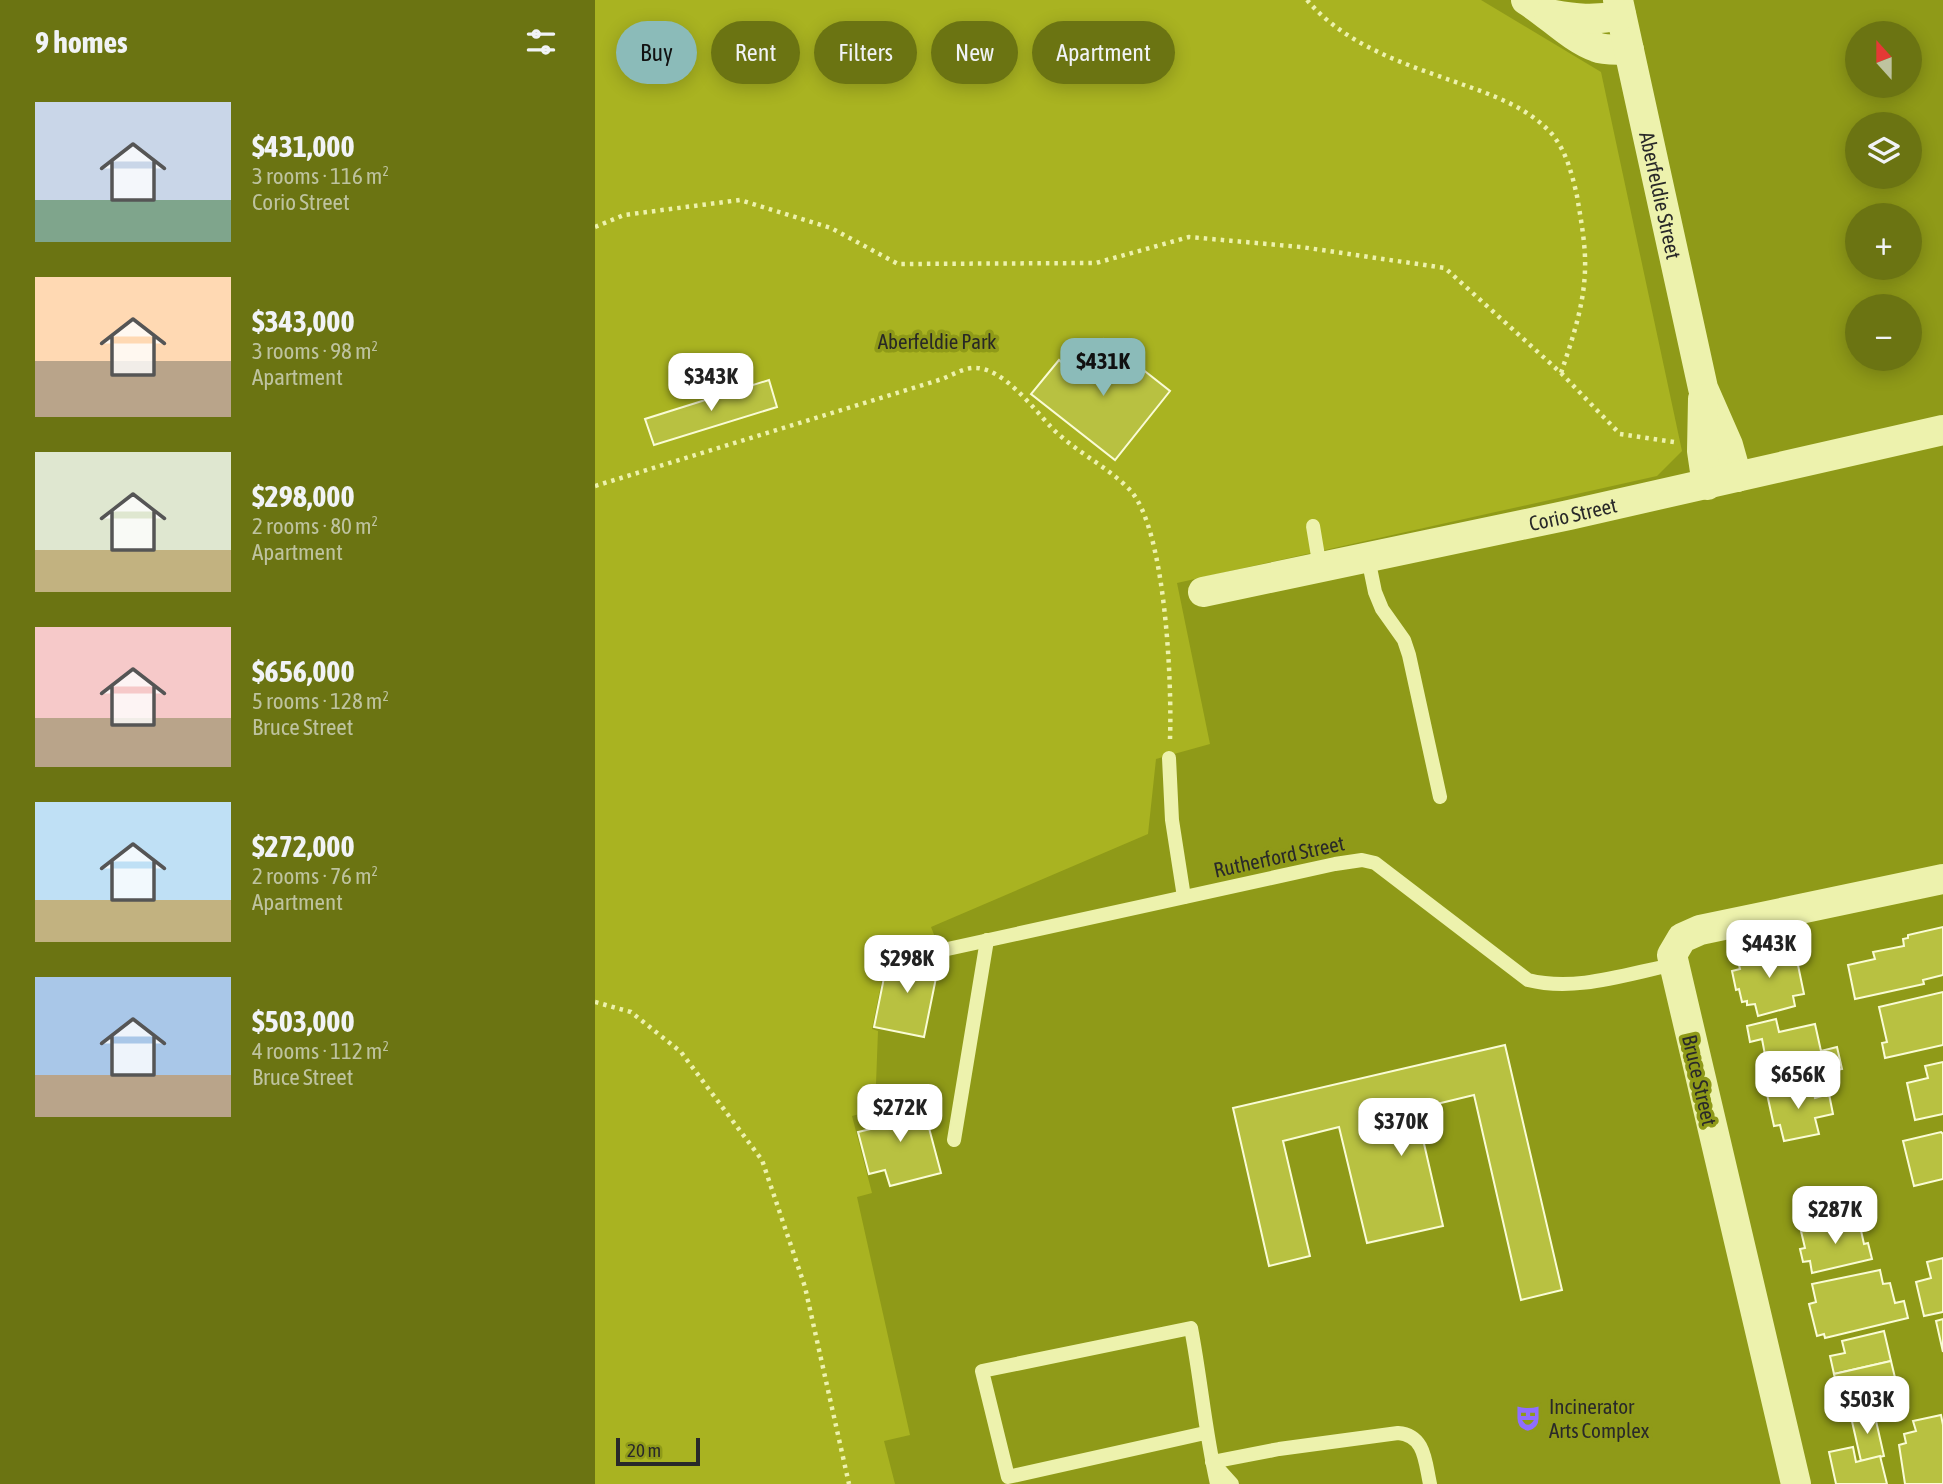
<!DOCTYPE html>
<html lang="en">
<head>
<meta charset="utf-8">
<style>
  body { margin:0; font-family:"Asap Condensed",sans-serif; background:#70791b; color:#f1f3f6; height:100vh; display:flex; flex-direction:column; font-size:26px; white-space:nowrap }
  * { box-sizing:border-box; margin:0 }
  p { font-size:23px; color:#bec39f }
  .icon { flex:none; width:38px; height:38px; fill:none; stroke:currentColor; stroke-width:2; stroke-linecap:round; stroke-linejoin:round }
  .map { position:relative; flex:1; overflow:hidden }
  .side { display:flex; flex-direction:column; background:#6b7412; width:595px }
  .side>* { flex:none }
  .guide { position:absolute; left:21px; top:21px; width:665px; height:63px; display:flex; gap:14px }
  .needle { width:46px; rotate:339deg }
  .buttons { position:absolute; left:1250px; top:21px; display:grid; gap:14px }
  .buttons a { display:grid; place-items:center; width:77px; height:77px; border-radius:50%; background:#6b7412; box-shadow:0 4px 18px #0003; font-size:35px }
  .scale { position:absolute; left:21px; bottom:18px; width:84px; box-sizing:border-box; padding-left:7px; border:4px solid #292929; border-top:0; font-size:19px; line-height:24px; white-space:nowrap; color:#292929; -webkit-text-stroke:5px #8f9a18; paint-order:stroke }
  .price { position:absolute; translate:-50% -60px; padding:0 16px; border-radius:14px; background:#fff; color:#222; font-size:23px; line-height:46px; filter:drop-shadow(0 2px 4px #0008) }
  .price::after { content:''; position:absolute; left:50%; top:42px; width:21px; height:16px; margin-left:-10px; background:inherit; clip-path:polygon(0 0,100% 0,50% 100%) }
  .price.selected { background:#8bbbb9; color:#111 }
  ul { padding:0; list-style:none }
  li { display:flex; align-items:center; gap:21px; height:175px; padding:0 35px }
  li span { display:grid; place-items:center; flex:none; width:196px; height:140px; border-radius:0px; color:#555 }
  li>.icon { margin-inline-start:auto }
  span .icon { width:84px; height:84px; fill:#fffc; stroke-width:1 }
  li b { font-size:30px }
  h2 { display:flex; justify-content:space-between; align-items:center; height:84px; padding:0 35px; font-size:30px }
  .chip { padding:0 24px; border-radius:32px; background:#6b7412; box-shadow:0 4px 18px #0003; font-size:24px; line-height:63px }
  .chip.selected { background:#8bbbb9; color:#111 }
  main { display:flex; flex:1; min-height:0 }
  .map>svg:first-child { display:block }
  .green { fill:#a9b321 }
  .building { fill:#b8c141; stroke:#fafcd5; stroke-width:2 }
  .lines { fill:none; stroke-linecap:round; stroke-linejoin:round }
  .path { stroke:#edf2ad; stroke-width:4.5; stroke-dasharray:3.5 5; stroke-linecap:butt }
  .lane { stroke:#edf2ad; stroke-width:14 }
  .street { stroke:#edf2ad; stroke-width:30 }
  .labels { text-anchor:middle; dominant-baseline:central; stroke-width:7; stroke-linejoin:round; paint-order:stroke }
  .street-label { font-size:21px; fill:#292929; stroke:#8f9a18 }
  .park-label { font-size:21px; fill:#282825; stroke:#8f9a18 }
  .poi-label { font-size:21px; fill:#292929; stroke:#8f9a18; text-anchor:start }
</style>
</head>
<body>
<main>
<section class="side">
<h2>9 homes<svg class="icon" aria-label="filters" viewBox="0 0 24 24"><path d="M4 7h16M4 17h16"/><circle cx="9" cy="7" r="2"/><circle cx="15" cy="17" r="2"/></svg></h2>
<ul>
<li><span style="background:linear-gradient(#c9d6e8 70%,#7fa58c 0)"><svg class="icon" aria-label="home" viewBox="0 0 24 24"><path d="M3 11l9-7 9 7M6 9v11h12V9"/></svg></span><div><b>$431,000</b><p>3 rooms · 116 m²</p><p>Corio Street</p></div></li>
<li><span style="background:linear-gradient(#ffd9b3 60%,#b9a48a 0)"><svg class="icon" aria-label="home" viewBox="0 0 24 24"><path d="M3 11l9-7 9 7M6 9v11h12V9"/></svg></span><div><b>$343,000</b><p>3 rooms · 98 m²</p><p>Apartment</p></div></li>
<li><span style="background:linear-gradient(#dfe7d0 70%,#c2b280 0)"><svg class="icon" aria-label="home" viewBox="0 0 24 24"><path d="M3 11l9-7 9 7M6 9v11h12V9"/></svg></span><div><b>$298,000</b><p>2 rooms · 80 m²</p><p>Apartment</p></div></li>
<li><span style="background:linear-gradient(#f6c9c9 65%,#b9a48a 0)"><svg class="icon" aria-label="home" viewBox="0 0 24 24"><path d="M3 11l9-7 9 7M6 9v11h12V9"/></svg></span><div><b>$656,000</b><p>5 rooms · 128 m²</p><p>Bruce Street</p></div></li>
<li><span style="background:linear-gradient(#bfe0f5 70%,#c2b280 0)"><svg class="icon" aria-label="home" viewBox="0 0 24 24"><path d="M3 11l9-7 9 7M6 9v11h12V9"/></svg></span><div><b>$272,000</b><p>2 rooms · 76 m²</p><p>Apartment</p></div></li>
<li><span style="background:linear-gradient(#a9c7e8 70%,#b9a48a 0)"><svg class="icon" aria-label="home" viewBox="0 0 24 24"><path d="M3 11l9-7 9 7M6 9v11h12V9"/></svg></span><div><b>$503,000</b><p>4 rooms · 112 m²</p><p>Bruce Street</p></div></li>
</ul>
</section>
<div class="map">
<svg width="1348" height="1484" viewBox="0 0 1348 1484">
  <rect width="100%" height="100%" fill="#8f9a18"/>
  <path class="green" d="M0 0H886L1006 72 1087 451 1062 476 582 583 615 744 561 759 553 834 336 927 350 962 293 950 277 1029 283 1031 280 1110 257 1116 277 1193 262 1197 315 1435 289 1441 300 1484H0Z"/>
  <g class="building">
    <path d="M509 339 575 391 520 460 436 394 464 360 479 373Z"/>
    <path d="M174 380 182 407 59 445 50 419Z"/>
    <path d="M1348 927V975L1328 980 1329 984 1260 999 1253 965 1280 959 1278 952 1309 946 1308 939 1313 938V935Z"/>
    <path d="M1199 946 1209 994 1198 996 1200 1006 1163 1016 1160 1004 1152 1005V1001L1147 1002 1144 989 1141 990 1137 971 1145 969 1142 957Z"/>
    <path d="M294 953 344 963 329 1037 279 1027Z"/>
    <path d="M1348 992V1045L1290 1058 1287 1043 1292 1042 1284 1007Z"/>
    <path d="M1181 1019 1184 1032 1220 1024 1226 1051 1242 1047 1247 1069 1170 1085 1165 1062 1171 1060 1167 1039 1155 1042 1152 1026Z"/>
    <path d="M910 1045 967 1290 926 1300 879 1095 821 1109 848 1226 772 1243 744 1127 688 1141 715 1256 674 1266 638 1108Z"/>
    <path d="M1348 1062V1114L1320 1120 1312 1083 1333 1078 1330 1066Z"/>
    <path d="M1212 1085V1087L1218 1086 1220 1098 1234 1094 1238 1114 1220 1118 1224 1134 1189 1141 1185 1125 1179 1126 1172 1094Z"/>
    <path d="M326 1098 346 1173 295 1186 290 1170 274 1174 263 1132 280 1128 276 1112Z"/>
    <path d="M1346 1132 1348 1134V1179L1319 1186 1308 1141Z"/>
    <path d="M1263 1217 1269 1244 1273 1243 1277 1259 1217 1273 1215 1261 1208 1262 1205 1249 1210 1248 1206 1231Z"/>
    <path d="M1348 1258V1312L1329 1316 1321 1282 1336 1278 1332 1262Z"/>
    <path d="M1285 1270 1288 1284 1295 1283 1300 1303 1309 1301 1313 1318 1230 1338 1229 1334 1222 1336 1214 1304 1221 1302 1217 1284Z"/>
    <path d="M1348 1319V1352L1341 1321Z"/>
    <path d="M1289 1331 1296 1361 1239 1374 1235 1356 1250 1353 1247 1341Z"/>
    <path d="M1296 1361 1303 1390 1272 1398 1269 1386 1243 1392 1239 1374Z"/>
    <path d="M1279 1412 1289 1456 1266 1461 1256 1417Z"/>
    <path d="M1346 1415 1348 1425V1484H1310L1304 1445 1311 1443 1309 1434 1321 1431 1318 1421Z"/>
    <path d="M1258 1447 1261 1462 1285 1456 1292 1484H1241L1234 1452Z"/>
  </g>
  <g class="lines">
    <g class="path">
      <path d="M712 0C752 47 813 65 869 85 900 96 933 108 956 133 971 150 977 174 982 196 986 220 991 246 990 270 989 306 977 340 966 373"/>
      <path d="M0 227 29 215 145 200 236 228 303 264 501 263 594 237 706 247 850 268 966 373 1025 434 1079 442"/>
      <path d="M0 486 347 379C357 375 367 369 377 368 406 365 438 408 456 427 479 451 512 466 535 490 571 529 577 685 575 739"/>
      <path d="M0 1002 36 1012 86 1052 167 1160 210 1287 254 1484"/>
    </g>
    <g class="lane">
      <path d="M718 526 725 568"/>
      <path d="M773 558 780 592 787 609 809 640 814 655 845 797"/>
      <path d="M574 758 577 820 589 897"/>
      <path d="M348 950 740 864 767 860 780 863 933 980C981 992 1031 974 1077 965"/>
      <path d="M359 1140 392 940"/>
      <path d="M610 1433 413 1477 387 1371 596 1328C606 1380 610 1432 622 1484"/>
      <path d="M617 1462 684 1449 803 1433C830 1435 830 1461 835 1484"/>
      <path d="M618 1463 637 1484"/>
    </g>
    <g class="street">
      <path d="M931 0C954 14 976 38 1001 47 1011 51 1023 49 1034 50"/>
      <path id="s1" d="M1023 0 1108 388 1133 445 1142 477"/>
      <path d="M954 14C980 19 1000 21 1026 15"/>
      <path d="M1108 399 1107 451 1112 485"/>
      <path id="s2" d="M608 592 974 515 1348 430"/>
      <path d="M1201 1484 1077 955 1087 938 1105 930 1348 879"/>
    </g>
  </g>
  <defs>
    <symbol id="theatre-bare" viewBox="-9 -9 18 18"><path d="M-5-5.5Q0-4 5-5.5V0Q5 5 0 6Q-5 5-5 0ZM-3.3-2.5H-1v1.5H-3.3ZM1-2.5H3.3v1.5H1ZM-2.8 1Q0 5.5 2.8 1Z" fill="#8f6eff" stroke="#8f9a18" stroke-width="2.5" paint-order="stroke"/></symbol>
  </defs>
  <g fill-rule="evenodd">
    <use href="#theatre-bare" x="914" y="1399" width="38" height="38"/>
  </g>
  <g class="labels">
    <g class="street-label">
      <text stroke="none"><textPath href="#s1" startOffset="200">Aberfeldie Street</textPath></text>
      <text stroke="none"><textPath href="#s2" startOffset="378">Corio Street</textPath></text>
      <text transform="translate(684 856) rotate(-12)">Rutherford Street</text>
      <text transform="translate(1105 1080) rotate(77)">Bruce Street</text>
    </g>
    <g class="park-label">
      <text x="342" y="341">Aberfeldie Park</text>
    </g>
    <g class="poi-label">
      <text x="954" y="1406">Incinerator<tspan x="954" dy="24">Arts Complex</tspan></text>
    </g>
  </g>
</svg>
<div class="buttons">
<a><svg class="needle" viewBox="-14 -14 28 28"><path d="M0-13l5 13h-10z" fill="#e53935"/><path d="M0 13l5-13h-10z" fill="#bec39f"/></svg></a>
<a><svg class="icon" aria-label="layers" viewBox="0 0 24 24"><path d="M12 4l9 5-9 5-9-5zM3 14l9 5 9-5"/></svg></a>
<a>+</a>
<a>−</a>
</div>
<div class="scale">20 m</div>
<b class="price selected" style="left:508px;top:398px">$431K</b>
<b class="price" style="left:116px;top:413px">$343K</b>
<b class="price" style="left:1174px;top:980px">$443K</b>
<b class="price" style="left:312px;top:995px">$298K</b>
<b class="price" style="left:1203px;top:1111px">$656K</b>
<b class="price" style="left:305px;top:1144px">$272K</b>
<b class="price" style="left:806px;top:1158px">$370K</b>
<b class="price" style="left:1240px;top:1246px">$287K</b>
<b class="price" style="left:1272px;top:1436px">$503K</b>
<div class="guide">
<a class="chip selected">Buy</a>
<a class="chip">Rent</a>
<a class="chip">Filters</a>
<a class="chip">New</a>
<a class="chip">Apartment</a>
</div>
</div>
</main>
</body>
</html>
